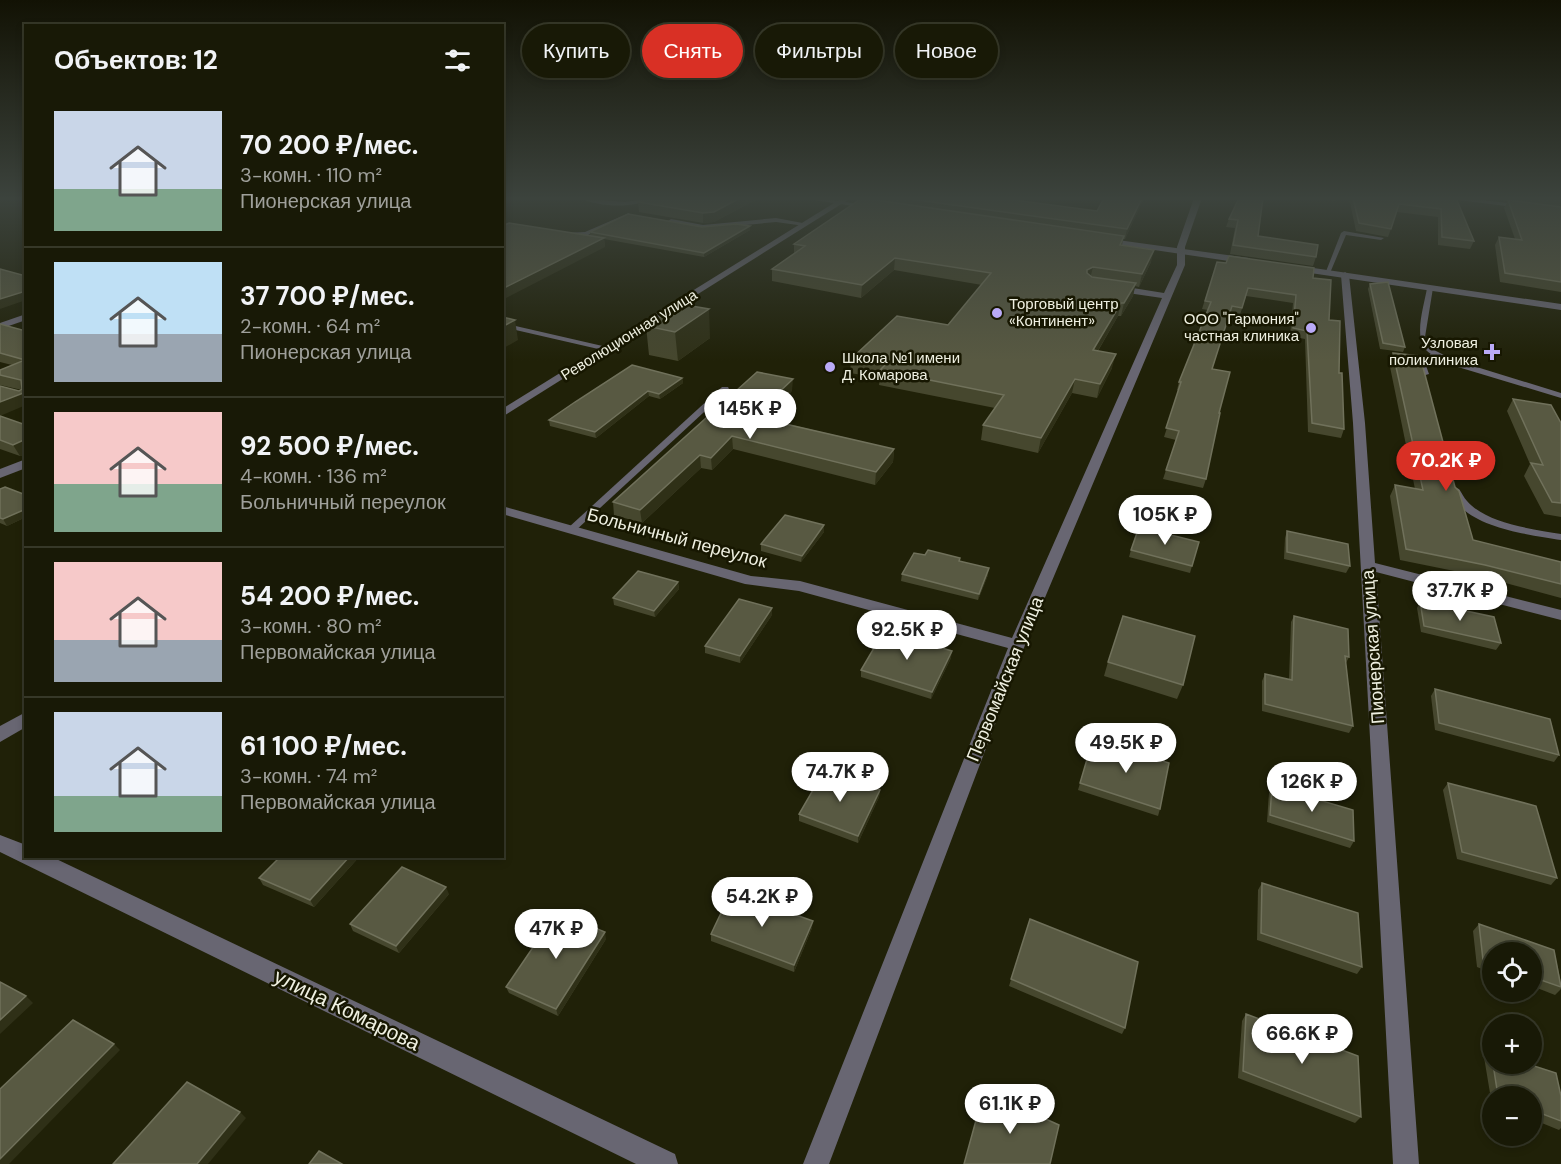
<!DOCTYPE html>
<html lang="ru">
<head>
<meta charset="utf-8">
<style>
  body { margin:0; font-family:"DM Sans",sans-serif; background:#212210; color:#f1f3f6; height:100vh; display:flex; flex-direction:column; font-size:22px; white-space:nowrap }
  * { box-sizing:border-box; margin:0 }
  p { font-size:20px; color:#9fa09b }
  .icon { flex:none; width:33px; height:33px; fill:none; stroke:currentColor; stroke-width:2; stroke-linecap:round; stroke-linejoin:round }
  .map { position:relative; flex:1; overflow:hidden }
  .side { position:absolute; left:24px; top:24px; width:480px; height:834px; display:flex; flex-direction:column; background:#181906; border-radius:0px; box-shadow:0 3px 9px #0003,0 0 0 2px #363828 }
  .side>* { flex:none }
  .banner { position:absolute; left:522px; top:24px; width:570px; height:54px; display:flex; gap:12px }
  .controls { position:absolute; left:1482px; top:942px; display:grid; gap:12px }
  .controls a { display:grid; place-items:center; width:60px; height:60px; border-radius:50%; background:#181906; box-shadow:0 3px 9px #0003,0 0 0 2px #363828; font-size:30px }
  .price { position:absolute; translate:-50% -51px; padding:0 14px; border-radius:21px; background:#fff; color:#222; font-size:20px; line-height:39px; filter:drop-shadow(0 2px 3px #0008) }
  .price::after { content:''; position:absolute; left:50%; top:36px; width:18px; height:14px; margin-left:-9px; background:inherit; clip-path:polygon(0 0,100% 0,50% 100%) }
  .price.active { background:#d93025; color:#fff }
  ul { padding:0; list-style:none }
  li { display:flex; align-items:center; gap:18px; height:150px; padding:0 30px }
  li+li { border-top:2px solid #363828 }
  li span { display:grid; place-items:center; flex:none; width:168px; height:120px; border-radius:0px; color:#555 }
  li>.icon { margin-inline-start:auto }
  span .icon { width:72px; height:72px; fill:#fffc; stroke-width:1 }
  li b { font-size:26px }
  h2 { display:flex; justify-content:space-between; align-items:center; height:72px; padding:0 30px; font-size:26px }
  .tag { padding:0 21px; border-radius:27px; background:#181906; box-shadow:0 3px 9px #0003,0 0 0 2px #363828; font-size:21px; line-height:54px }
  .tag.active { background:#d93025; color:#fff }
  .map>svg:first-child { display:block }
  .lines { fill:none; stroke-linecap:round; stroke-linejoin:round }
  .service { fill:#686672; fill-rule:evenodd }
  .minor { fill:#686672; fill-rule:evenodd }
  .tertiary { fill:#686672; fill-rule:evenodd }
  .wall { fill:#46472e }
  .shaded-wall { fill:#2f3017 }
  .building { fill:#585942; stroke:#70715b; stroke-width:1.5 }
  .poi-dot { fill:#baaaf7; stroke:#171701; stroke-width:2 }
  .labels { text-anchor:middle; dominant-baseline:central; stroke-width:5; stroke-linejoin:round; paint-order:stroke }
  .far-poi-label { font-size:15px; fill:#eff0e1; stroke:#171701; text-anchor:start }
  .far-street-label { font-size:15px; fill:#eff0e1; stroke:#171701 }
  .street-label { font-size:18px; fill:#eff0e1; stroke:#171701 }
  .near-street-label { font-size:21px; fill:#eff0e1; stroke:#171701 }
</style>
</head>
<body>
<div class="map">
<svg width="1561" height="1164" viewBox="0 0 1561 1164">
  <rect width="100%" height="100%" fill="#202108"/>
  <g class="lines">
    <g class="service">
      <path d="M579 198 625 202 653 198C633 209 600 207 579 198Z"/>
      <path d="M629 213 631 216 588 235 565 237 562 235 565 233 585 232Z"/>
      <path d="M776 218 808 224 805 226 776 222 703 229 668 221 671 219 703 225Z"/>
      <path d="M1344 231 1384 238 1381 240 1346 235 1330 273 1325 274 1341 233Z"/>
      <path d="M1430 286 1433 288 1425 337 1432 349 1454 360 1561 393V398L1448 364C1438 358 1435 357 1425 363L1429 374 1422 376 1417 362 1431 354C1411 343 1424 307 1427 288Z"/>
      <path d="M502 323 607 347 611 349 607 351 502 327Z"/>
      <path d="M722 387H728L729 389 574 532H568L566 530 568 528Z"/>
      <path d="M1456 488 1459 489C1462 493 1464 498 1467 501 1487 524 1533 529 1561 534V540C1531 535 1479 529 1458 504 1456 500 1454 495 1451 491Z"/>
    </g>
    <g class="minor">
      <path d="M842 198H851L502 417V409Z"/>
      <path d="M1194 198H1202L1185 247V265L1025 645 829 1164H803L1008 648 799 591 745 584 502 514V506L751 576 800 581 1012 638 1162 298 1114 291 1110 288 1114 285 1164 293 1177 265V247Z"/>
      <path d="M1442 198H1464L1561 209V213Z"/>
      <path d="M1345 272 1349 275 1365 423 1375 563 1561 610V620L1376 572 1419 1164H1393L1353 423 1341 275Z"/>
      <path d="M26 314V320L0 329V323Z"/>
      <path d="M26 459V468L0 478V469Z"/>
      <path d="M26 712V727L0 742V726Z"/>
      <path d="M0 835 26 845V856H50L675 1154 678 1164H636L0 852Z"/>
    </g>
    <g class="tertiary">
      <path d="M802 198H821L876 207 872 209Z"/>
      <path d="M1103 238 1249 258 1253 261 1249 264 1100 242 1099 240Z"/>
      <path d="M1293 265 1561 304V310L1290 270V266Z"/>
    </g>
  </g>
  <g class="wall">
    <path d="M759 198 714 222 703 223 639 212 638 202Z"/>
    <path d="M861 198H999L1097 211 1104 198H1159L1158 200 1144 198 1125 239H1123L1122 246 1151 262 1139 287 1135 286 1133 296 1121 316H1118L1098 351 1112 368 1097 398 1072 393 1038 453 981 440 983 425 995 408 879 385 880 378 850 373 851 359 948 325 982 285 894 270 861 298 772 281V269L794 254V244L871 200Z"/>
    <path d="M1239 198 1258 236 1316 257 1313 266 1230 254 1235 228 1226 227 1229 219Z"/>
    <path d="M1305 198H1336L1335 201Z"/>
    <path d="M1349 198H1456L1474 241 1470 249 1438 245V217L1397 212 1388 237 1356 231Z"/>
    <path d="M1501 198H1561V292L1500 282 1495 245 1499 237 1515 239 1504 208 1508 201 1501 200Z"/>
    <path d="M702 227 750 230 704 257 604 239 605 247 590 236V232Z"/>
    <path d="M1217 262 1313 278 1329 320 1339 373 1344 429 1341 438 1308 432 1305 339 1290 336 1293 303 1246 296 1240 315 1230 314 1212 369 1219 413 1206 479 1203 488 1163 479 1176 440 1164 437 1179 391 1177 390 1179 382 1208 310 1202 309Z"/>
    <path d="M1370 284 1405 347 1403 352 1380 349 1368 289Z"/>
    <path d="M0 324 26 331V405L19 391 22 390 0 385V370L12 365 0 362Z"/>
    <path d="M646 326 710 338 678 361 649 355Z"/>
    <path d="M1393 353 1455 487 1473 540 1561 562V598L1479 576 1400 560 1390 496 1395 485 1415 489 1389 362Z"/>
    <path d="M682 378 683 383 660 399 649 396 596 438 550 426 549 420Z"/>
    <path d="M792 391 767 416 771 420 894 449 893 462 875 485 733 449 712 470 701 468 642 523 614 515 613 502Z"/>
    <path d="M1513 399 1561 423V517L1544 514 1524 476 1530 464 1507 411Z"/>
    <path d="M0 416 26 425V454L20 456 0 449Z"/>
    <path d="M0 489 26 495V517L7 526 0 523Z"/>
    <path d="M824 525V532L801 562 761 551V544Z"/>
    <path d="M1287 531 1350 566 1346 573 1284 559 1285 538Z"/>
    <path d="M1131 550 1192 566 1190 573 1129 557Z"/>
    <path d="M925 555 960 558V561L988 575 978 600 901 581 902 574Z"/>
    <path d="M678 582 679 589 655 617 614 605 613 598Z"/>
    <path d="M1420 601 1501 643 1496 650 1421 632 1417 608Z"/>
    <path d="M772 615 740 663 705 653V646Z"/>
    <path d="M1294 616 1349 657 1346 663 1353 726 1349 733 1262 711V681L1265 674 1289 680 1291 622Z"/>
    <path d="M951 658 931 699 861 677V670Z"/>
    <path d="M1108 662 1183 685 1177 699 1104 676Z"/>
    <path d="M1435 689 1559 755 1554 762 1435 730 1431 696Z"/>
    <path d="M1093 739 1160 809 1158 816 1078 790Z"/>
    <path d="M1448 783 1557 878 1551 885 1457 859 1443 790Z"/>
    <path d="M1272 786 1354 841 1350 848 1267 822 1269 793Z"/>
    <path d="M880 790 879 797 858 843 799 821V814Z"/>
    <path d="M360 856 314 907 263 885 259 878Z"/>
    <path d="M1262 883 1362 967 1357 974 1257 940 1258 890Z"/>
    <path d="M449 894 399 953 353 931 350 924Z"/>
    <path d="M1030 919 1125 1028 1122 1034 1009 986Z"/>
    <path d="M1479 924 1554 950 1561 983V989L1555 995 1532 986V952H1492V973L1477 967 1473 931Z"/>
    <path d="M812 928 794 972 711 941V934Z"/>
    <path d="M606 939 558 1016 509 993 506 987Z"/>
    <path d="M1246 1014 1361 1117 1355 1123 1238 1078 1242 1021Z"/>
    <path d="M1491 1050 1561 1096V1128L1559 1130 1532 1119V1096H1492V1105L1484 1057Z"/>
  </g>
  <g class="shaded-wall">
    <path d="M0 198H14L0 202Z"/>
    <path d="M740 198H759L714 222 703 223V213Z"/>
    <path d="M1142 198H1144L1125 239 1127 229Z"/>
    <path d="M750 226V230L704 257V253Z"/>
    <path d="M604 238 605 247 502 300V289Z"/>
    <path d="M1154 250 1151 262 1139 287 1142 274Z"/>
    <path d="M895 258 894 270 861 298 862 285Z"/>
    <path d="M1093 267 1090 279 1085 282 1087 270Z"/>
    <path d="M1136 283 1133 296 1121 316 1124 303Z"/>
    <path d="M26 291V300L0 309V299Z"/>
    <path d="M1121 303 1118 316 1090 364 1093 350Z"/>
    <path d="M709 309 710 338 678 361 675 332Z"/>
    <path d="M515 320 518 340 502 349V327Z"/>
    <path d="M1116 354 1112 368 1097 398 1100 384Z"/>
    <path d="M682 378 683 383 660 399 659 394Z"/>
    <path d="M793 379 792 391 758 426 757 413Z"/>
    <path d="M1075 379 1072 393 1038 453 1041 438Z"/>
    <path d="M648 391 649 396 596 438 595 432Z"/>
    <path d="M26 392V405L0 416V402Z"/>
    <path d="M732 436 733 449 712 470 711 458Z"/>
    <path d="M26 439V454L20 456 13 445Z"/>
    <path d="M894 449 893 462 875 485 876 472Z"/>
    <path d="M700 455 701 468 642 523 640 510Z"/>
    <path d="M26 509V517L7 526 3 519Z"/>
    <path d="M824 525V532L801 562 802 556Z"/>
    <path d="M989 568 988 575 978 600 979 594Z"/>
    <path d="M678 582 679 589 655 617 654 611Z"/>
    <path d="M772 608V615L740 663V656Z"/>
    <path d="M952 651 951 658 931 699 932 692Z"/>
    <path d="M880 790 879 797 858 843V836Z"/>
    <path d="M350 856H360L314 907 310 900Z"/>
    <path d="M446 887 449 894 399 953 396 946Z"/>
    <path d="M813 921 812 928 794 972V965Z"/>
    <path d="M605 932 606 939 558 1016 556 1009Z"/>
    <path d="M26 996 33 1003 0 1034V1020Z"/>
    <path d="M114 1044 120 1050 9 1164H0V1159Z"/>
    <path d="M240 1112 246 1118 208 1164H197Z"/>
  </g>
  <g class="building">
    <path d="M647 198H740L714 212 703 213 638 202Z"/>
    <path d="M862 198 1124 236 1120 245 1154 250 1142 274 1093 267 1087 270V273L1092 277 1136 283 1124 303H1121L1093 350 1116 354 1100 384 1075 379 1041 438 983 425 1004 395 880 370 885 365 851 359 897 316 948 325 991 273 895 258 862 285 772 269 805 246 794 244Z"/>
    <path d="M903 198H999L1097 211 1104 198H1142L1127 229Z"/>
    <path d="M1239 198H1263L1258 236 1318 245 1316 257 1233 245 1238 220 1229 219Z"/>
    <path d="M1353 198H1456L1474 241 1442 237 1441 209 1399 204 1391 229 1359 223Z"/>
    <path d="M1508 200 1561 207V282L1505 273 1499 237 1522 240Z"/>
    <path d="M628 214 702 227 736 224 750 226 704 253 590 232Z"/>
    <path d="M509 223 604 238 502 289V226Z"/>
    <path d="M1229 256 1314 268 1313 278 1331 280 1329 320 1340 321 1339 373H1342L1344 429 1312 423 1307 331 1293 328 1296 295 1248 288 1242 308 1232 306 1212 369 1230 372 1219 413H1220L1206 479 1166 470 1179 431 1166 428 1181 382H1179L1211 302 1205 301 1217 262 1226 263Z"/>
    <path d="M0 269 26 276V291L0 299Z"/>
    <path d="M1388 282 1405 347 1383 343 1370 284Z"/>
    <path d="M680 304 709 309 675 332 646 326Z"/>
    <path d="M502 317 515 320 502 327Z"/>
    <path d="M0 324 26 331V392L0 402V386L19 391 22 389 21 380 0 375V370L25 360 0 353Z"/>
    <path d="M1393 353 1420 356 1455 487 1459 491 1473 540 1561 562V584L1485 565 1406 549 1395 485 1423 490Z"/>
    <path d="M632 365 682 378 659 394 648 391 595 432 549 420 575 402Z"/>
    <path d="M757 372 793 379 757 413 771 417 768 420 894 449 876 472 732 436 711 458 700 455 640 510 613 502Z"/>
    <path d="M1513 399 1551 405 1561 423V503L1552 502 1531 463 1543 465Z"/>
    <path d="M0 416 26 425V439L13 445 0 440Z"/>
    <path d="M5 487 26 495V509L3 519 0 518V489Z"/>
    <path d="M785 515 824 525 802 556 761 544Z"/>
    <path d="M1139 527 1199 542 1192 566 1131 550Z"/>
    <path d="M1287 531 1348 544 1350 566 1287 552Z"/>
    <path d="M928 550 960 558 959 561 989 568 979 594 902 574 914 553 925 555Z"/>
    <path d="M638 571 678 582 654 611 613 598Z"/>
    <path d="M739 599 772 608 740 656 705 646Z"/>
    <path d="M1420 601 1494 617 1501 643 1424 626Z"/>
    <path d="M1123 616 1195 636 1183 685 1108 662Z"/>
    <path d="M1294 616 1348 629 1349 657 1345 656 1353 726 1265 704V674L1292 680Z"/>
    <path d="M884 631 952 651 932 692 861 670Z"/>
    <path d="M1435 689 1550 719 1559 755 1439 723Z"/>
    <path d="M1093 739 1169 763 1160 809 1080 783Z"/>
    <path d="M824 771 880 790 858 836 799 814Z"/>
    <path d="M1448 783 1536 806 1557 878 1462 852Z"/>
    <path d="M1272 786 1353 810 1354 841 1270 815Z"/>
    <path d="M281 856H350L310 900 259 878Z"/>
    <path d="M402 867 446 887 396 946 350 924Z"/>
    <path d="M1262 883 1358 913 1362 967 1261 933Z"/>
    <path d="M731 892 813 921 794 965 711 934Z"/>
    <path d="M557 912 605 932 556 1009 506 987Z"/>
    <path d="M1030 919 1138 962 1125 1028 1011 979Z"/>
    <path d="M1479 924 1554 950 1561 987 1532 977V952H1492V964L1483 960Z"/>
    <path d="M0 982 26 996 0 1020Z"/>
    <path d="M1246 1014 1358 1056 1361 1117 1243 1071Z"/>
    <path d="M73 1020 114 1044 0 1159V1089Z"/>
    <path d="M1493 1064H1528L1556 1073 1561 1096V1121L1532 1110V1096H1498Z"/>
    <path d="M187 1082 240 1112 197 1164H113Z"/>
    <path d="M984 1091 1059 1125 1050 1164H964Z"/>
    <path d="M319 1151 342 1164H309Z"/>
  </g>
  <linearGradient id="sky" x2="0" y2="1"><stop stop-color="#121204"/><stop offset="0.55" stop-color="#3c433d"/><stop offset="1" stop-color="#3c433d" stop-opacity="0"/></linearGradient>
  <rect width="1561" height="361" fill="url(#sky)"/>
  <g class="poi-dot">
    <circle cx="997" cy="313" r="6"/>
    <circle cx="1311" cy="328" r="6"/>
    <path d="M1489 343h6v6h6v6h-6v6h-6v-6h-6v-6h6z"/>
    <circle cx="830" cy="367" r="6"/>
  </g>
  <g class="labels">
    <g class="far-poi-label">
      <text x="1009" y="304">Торговый центр<tspan x="1009" dy="17">«Континент»</tspan></text>
      <text x="1299" y="319" text-anchor="end">ООО "Гармония"<tspan x="1299" dy="17">частная клиника</tspan></text>
      <text x="1478" y="343" text-anchor="end">Узловая<tspan x="1478" dy="17">поликлиника</tspan></text>
      <text x="842" y="358">Школа №1 имени<tspan x="842" dy="17">Д. Комарова</tspan></text>
    </g>
    <g class="far-street-label">
      <text transform="translate(629 335) rotate(-32)">Революционная улица</text>
    </g>
    <g class="street-label">
      <text transform="translate(677 538) rotate(15)">Больничный переулок</text>
      <text transform="translate(1373 647) rotate(-94)">Пионерская улица</text>
      <text transform="translate(1005 679) rotate(-68)">Первомайская улица</text>
    </g>
    <g class="near-street-label">
      <text transform="translate(347 1010) rotate(26)">улица Комарова</text>
    </g>
  </g>
</svg>
<div class="controls">
<a><svg class="icon" aria-label="locate" viewBox="0 0 24 24"><circle cx="12" cy="12" r="6"/><path d="M12 2v4M12 18v4M2 12h4M18 12h4"/></svg></a>
<a>+</a>
<a>−</a>
</div>
<b class="price" style="left:750px;top:440px">145K ₽</b>
<b class="price active" style="left:1446px;top:492px">70.2K ₽</b>
<b class="price" style="left:1165px;top:546px">105K ₽</b>
<b class="price" style="left:1460px;top:622px">37.7K ₽</b>
<b class="price" style="left:907px;top:661px">92.5K ₽</b>
<b class="price" style="left:1126px;top:774px">49.5K ₽</b>
<b class="price" style="left:840px;top:803px">74.7K ₽</b>
<b class="price" style="left:1312px;top:813px">126K ₽</b>
<b class="price" style="left:762px;top:928px">54.2K ₽</b>
<b class="price" style="left:556px;top:960px">47K ₽</b>
<b class="price" style="left:1302px;top:1065px">66.6K ₽</b>
<b class="price" style="left:1010px;top:1135px">61.1K ₽</b>
<div class="banner">
<a class="tag">Купить</a>
<a class="tag active">Снять</a>
<a class="tag">Фильтры</a>
<a class="tag">Новое</a>
</div>
<section class="side">
<h2>Объектов: 12<svg class="icon" aria-label="filters" viewBox="0 0 24 24"><path d="M4 7h16M4 17h16"/><circle cx="9" cy="7" r="2"/><circle cx="15" cy="17" r="2"/></svg></h2>
<ul>
<li><span style="background:linear-gradient(#c9d6e8 65%,#7fa58c 0)"><svg class="icon" aria-label="home" viewBox="0 0 24 24"><path d="M3 11l9-7 9 7M6 9v11h12V9"/></svg></span><div><b>70 200 ₽/мес.</b><p>3-комн. · 110 m²</p><p>Пионерская улица</p></div></li>
<li><span style="background:linear-gradient(#bfe0f5 60%,#9aa5b1 0)"><svg class="icon" aria-label="home" viewBox="0 0 24 24"><path d="M3 11l9-7 9 7M6 9v11h12V9"/></svg></span><div><b>37 700 ₽/мес.</b><p>2-комн. · 64 m²</p><p>Пионерская улица</p></div></li>
<li><span style="background:linear-gradient(#f6c9c9 60%,#7fa58c 0)"><svg class="icon" aria-label="home" viewBox="0 0 24 24"><path d="M3 11l9-7 9 7M6 9v11h12V9"/></svg></span><div><b>92 500 ₽/мес.</b><p>4-комн. · 136 m²</p><p>Больничный переулок</p></div></li>
<li><span style="background:linear-gradient(#f6c9c9 65%,#9aa5b1 0)"><svg class="icon" aria-label="home" viewBox="0 0 24 24"><path d="M3 11l9-7 9 7M6 9v11h12V9"/></svg></span><div><b>54 200 ₽/мес.</b><p>3-комн. · 80 m²</p><p>Первомайская улица</p></div></li>
<li><span style="background:linear-gradient(#c9d6e8 70%,#7fa58c 0)"><svg class="icon" aria-label="home" viewBox="0 0 24 24"><path d="M3 11l9-7 9 7M6 9v11h12V9"/></svg></span><div><b>61 100 ₽/мес.</b><p>3-комн. · 74 m²</p><p>Первомайская улица</p></div></li>
</ul>
</section>
</div>
</body>
</html>
